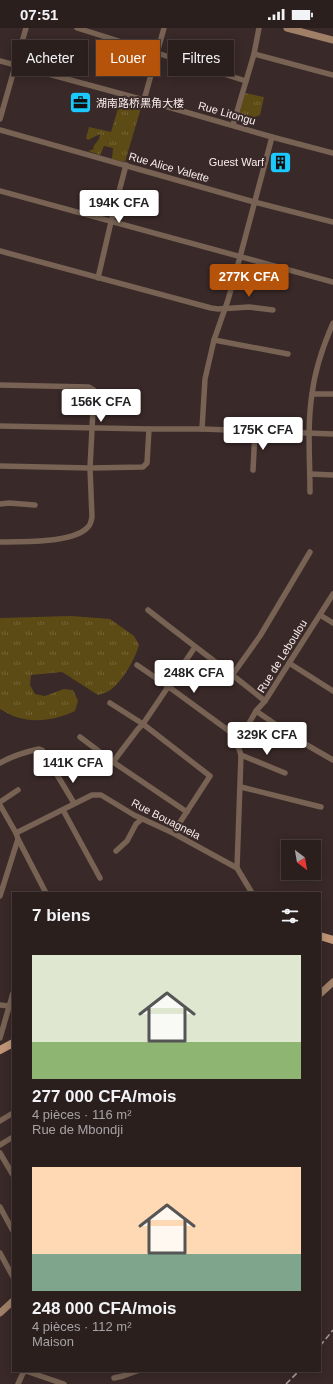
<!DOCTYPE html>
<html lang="fr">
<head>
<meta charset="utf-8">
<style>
  body { margin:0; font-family:Arial,"Noto Sans SC",sans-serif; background:#372c2b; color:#f1f3f6; height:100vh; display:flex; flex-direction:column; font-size:15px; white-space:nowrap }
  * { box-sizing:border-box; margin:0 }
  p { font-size:13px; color:#a6a2a4 }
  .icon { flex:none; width:22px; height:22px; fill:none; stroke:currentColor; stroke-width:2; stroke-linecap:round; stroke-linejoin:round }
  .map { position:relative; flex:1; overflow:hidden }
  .details { position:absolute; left:12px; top:864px; width:309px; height:480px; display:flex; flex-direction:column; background:#2b1f1e; border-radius:0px; box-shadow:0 2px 10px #0003,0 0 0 1px #473d3c }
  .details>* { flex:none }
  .guide { position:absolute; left:12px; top:12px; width:309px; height:36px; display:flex; gap:8px }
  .needle { width:26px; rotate:149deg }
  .fabs { position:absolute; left:281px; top:812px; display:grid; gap:8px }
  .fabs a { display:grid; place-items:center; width:40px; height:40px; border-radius:0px; background:#2b1f1e; box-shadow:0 2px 10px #0003,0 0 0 1px #473d3c; font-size:20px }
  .price { position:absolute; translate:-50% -34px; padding:0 9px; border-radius:4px; background:#fff; color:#222; font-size:13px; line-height:26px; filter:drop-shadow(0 1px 2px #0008) }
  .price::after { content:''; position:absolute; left:50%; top:24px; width:12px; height:9px; margin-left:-6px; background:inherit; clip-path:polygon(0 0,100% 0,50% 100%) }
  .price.on { background:#b45309; color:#fff }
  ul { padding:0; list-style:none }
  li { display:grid; align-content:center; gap:8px; height:212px; padding:0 20px }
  li span { display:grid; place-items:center; height:124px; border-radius:0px; color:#555 }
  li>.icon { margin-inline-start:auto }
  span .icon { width:72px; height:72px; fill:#fffc; stroke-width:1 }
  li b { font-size:17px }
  h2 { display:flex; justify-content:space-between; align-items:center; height:48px; padding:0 20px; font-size:17px }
  .pill { padding:0 14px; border-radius:0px; background:#2b1f1e; box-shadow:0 2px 10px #0003,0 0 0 1px #473d3c; font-size:14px; line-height:36px }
  .pill.on { background:#b45309; color:#fff }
  .status { display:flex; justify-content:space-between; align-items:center; height:28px; padding:0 20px; background:#2b1f1e; direction:ltr }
  .status svg { height:11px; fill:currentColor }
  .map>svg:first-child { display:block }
  .grass { fill:url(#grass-tufts) }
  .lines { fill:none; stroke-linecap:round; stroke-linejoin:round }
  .street { stroke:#776253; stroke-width:5.5 }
  .secondary { stroke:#a07f67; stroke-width:7 }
  .primary { stroke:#bf9576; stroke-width:8 }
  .rail { stroke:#ac9f9e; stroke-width:1.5; stroke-dasharray:6 3; stroke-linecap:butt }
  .labels { text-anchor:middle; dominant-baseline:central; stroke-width:4; stroke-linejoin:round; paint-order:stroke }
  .poi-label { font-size:11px; fill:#f9eeed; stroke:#392928; text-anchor:start }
  .street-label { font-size:11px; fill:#f9eeed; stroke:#392928 }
</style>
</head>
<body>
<div class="status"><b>07:51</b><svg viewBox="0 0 49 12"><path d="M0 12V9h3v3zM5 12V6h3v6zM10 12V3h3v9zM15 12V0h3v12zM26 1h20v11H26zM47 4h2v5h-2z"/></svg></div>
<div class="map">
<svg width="333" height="1356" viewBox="0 0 333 1356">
  <defs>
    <pattern id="grass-tufts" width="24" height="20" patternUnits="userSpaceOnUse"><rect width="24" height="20" fill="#5d4b15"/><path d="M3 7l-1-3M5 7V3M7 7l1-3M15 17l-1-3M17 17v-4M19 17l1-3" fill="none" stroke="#756537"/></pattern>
  </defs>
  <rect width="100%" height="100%" fill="#392928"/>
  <g class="grass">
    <path d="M245 65 264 69 260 87 252 90 248 97 237 93Z"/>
    <path d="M122 67 143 73 125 134 112 131 113 120 104 118 100 127 88 123 94 121 93 119 99 111 100 106 88 112 86 110 89 99 111 104Z"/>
    <path d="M71 588 110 591 134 608 139 617C135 631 121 657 107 664 105 665 101 666 98 667L62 644 31 647 30 657 35 666 45 668 64 661 73 662 78 673 75 683C58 691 38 695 20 690 13 689 6 684 0 681V590Z"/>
  </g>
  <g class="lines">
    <g class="street">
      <path d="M77 0 246 53"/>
      <path d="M254 26 333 47"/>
      <path d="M0 33 144 72 272 109 333 125"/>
      <path d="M144 72 164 0"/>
      <path d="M0 91 26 0"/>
      <path d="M233 97 254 26 259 0"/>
      <path d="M0 102 254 174 333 194"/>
      <path d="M0 163 333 254"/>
      <path d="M0 223 211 280 218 281 249 279 273 282"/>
      <path d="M98 250 111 194 126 137"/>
      <path d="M214 312 288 326"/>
      <path d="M0 357 89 359 94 362 90 440 92 489C91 493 91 497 87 500 72 515 21 514 0 514"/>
      <path d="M312 366H333"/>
      <path d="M0 398 149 401H202L333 406"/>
      <path d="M202 401 205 351 214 312 228 272 240 229 272 109"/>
      <path d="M0 438 90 440 143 439 147 435 149 401"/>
      <path d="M253 442 255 403"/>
      <path d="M310 446 333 447"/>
      <path d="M310 464C310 432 307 398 312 366 315 341 323 318 333 295"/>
      <path d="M0 476 9 475 35 477"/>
      <path d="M148 582C187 613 227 642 265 673"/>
      <path d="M320 587 333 595"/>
      <path d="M289 635 333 663"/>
      <path d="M137 637 169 659 240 711"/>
      <path d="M233 646 260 608 310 524"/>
      <path d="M110 675 143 696 210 748 173 805"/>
      <path d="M256 683 300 713 333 732"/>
      <path d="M80 709 113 734 187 784"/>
      <path d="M241 727 285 745"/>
      <path d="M113 734 138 701 143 696 195 619"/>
      <path d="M0 735C12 728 25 724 39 721L42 722 74 775"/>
      <path d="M241 759 321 779"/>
      <path d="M0 774 18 762"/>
      <path d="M0 777 16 805 18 811 46 865"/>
      <path d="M63 782 100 850"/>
      <path d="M16 805 92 767H101L134 787 173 805 237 840 252 865"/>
      <path d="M116 823 127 813 136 796 142 791"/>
      <path d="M237 840 241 727 238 718 240 711 256 683 265 673 333 566"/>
      <path d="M0 868 18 811"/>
      <path d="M0 977 9 978"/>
      <path d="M0 1010 13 965"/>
      <path d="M0 1093 13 1085"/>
      <path d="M0 1117 13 1109"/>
      <path d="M0 1125 13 1147"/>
      <path d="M0 1179 13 1203"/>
      <path d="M0 1225 13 1249"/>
      <path d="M114 1350 123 1348 137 1343"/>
      <path d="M18 1356 23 1345 26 1343 64 1356"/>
    </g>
    <g class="secondary">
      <path d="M287 0 333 12"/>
      <path d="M320 966 333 954"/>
      <path d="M0 1285 13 1273"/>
    </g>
    <g class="primary">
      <path d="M320 908 333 912"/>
      <path d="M0 1022 13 1015"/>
    </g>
    <g class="rail">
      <path d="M320 1318 333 1302"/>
      <path d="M286 1356 299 1343"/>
    </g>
  </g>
  <defs>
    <symbol id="office-square" viewBox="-11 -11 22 22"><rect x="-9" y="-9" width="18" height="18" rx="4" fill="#1cc9fc" stroke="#392928"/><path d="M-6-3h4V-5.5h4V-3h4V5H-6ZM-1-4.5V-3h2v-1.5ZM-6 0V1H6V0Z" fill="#111"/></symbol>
    <symbol id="building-square" viewBox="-11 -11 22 22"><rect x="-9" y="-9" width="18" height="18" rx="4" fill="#1cc9fc" stroke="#392928"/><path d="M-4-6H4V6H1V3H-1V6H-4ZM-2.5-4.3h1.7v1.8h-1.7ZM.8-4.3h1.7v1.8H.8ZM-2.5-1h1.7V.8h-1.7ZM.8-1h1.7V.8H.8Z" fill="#111"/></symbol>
  </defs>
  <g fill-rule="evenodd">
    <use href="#office-square" x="68" y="62" width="25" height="25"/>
    <use href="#building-square" x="268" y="122" width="25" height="25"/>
  </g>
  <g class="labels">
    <g class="poi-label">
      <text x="96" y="75">湖南路桥黑角大楼</text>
      <text x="264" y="134" text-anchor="end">Guest Warf</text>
    </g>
    <g class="street-label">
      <text transform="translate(227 85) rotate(16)">Rue Litongu</text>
      <text transform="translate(169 139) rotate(16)">Rue Alice Valette</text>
      <text transform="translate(282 628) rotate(-58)">Rue de Leboulou</text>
      <text transform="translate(166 791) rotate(27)">Rue Bouagnela</text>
    </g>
  </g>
</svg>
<div class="fabs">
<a><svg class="needle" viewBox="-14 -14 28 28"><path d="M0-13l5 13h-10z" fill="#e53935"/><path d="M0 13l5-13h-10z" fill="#a6a2a4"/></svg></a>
</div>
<b class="price" style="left:119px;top:196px">194K CFA</b>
<b class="price on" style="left:249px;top:270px">277K CFA</b>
<b class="price" style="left:101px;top:395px">156K CFA</b>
<b class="price" style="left:263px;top:423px">175K CFA</b>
<b class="price" style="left:194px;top:666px">248K CFA</b>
<b class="price" style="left:267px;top:728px">329K CFA</b>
<b class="price" style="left:73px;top:756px">141K CFA</b>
<div class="guide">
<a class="pill">Acheter</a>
<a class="pill on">Louer</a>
<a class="pill">Filtres</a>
</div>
<section class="details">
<h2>7 biens<svg class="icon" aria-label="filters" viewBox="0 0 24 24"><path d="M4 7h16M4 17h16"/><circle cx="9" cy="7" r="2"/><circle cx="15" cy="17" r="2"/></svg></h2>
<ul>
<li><span style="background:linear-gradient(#dfe7d0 70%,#8fb573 0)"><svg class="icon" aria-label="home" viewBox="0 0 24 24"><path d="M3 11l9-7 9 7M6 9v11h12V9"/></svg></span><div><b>277 000 CFA/mois</b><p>4 pièces · 116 m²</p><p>Rue de Mbondji</p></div></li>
<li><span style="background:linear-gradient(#ffd9b3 70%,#7fa58c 0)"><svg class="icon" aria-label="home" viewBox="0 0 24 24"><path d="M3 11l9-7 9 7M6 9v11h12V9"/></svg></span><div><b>248 000 CFA/mois</b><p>4 pièces · 112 m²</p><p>Maison</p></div></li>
</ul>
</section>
</div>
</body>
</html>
